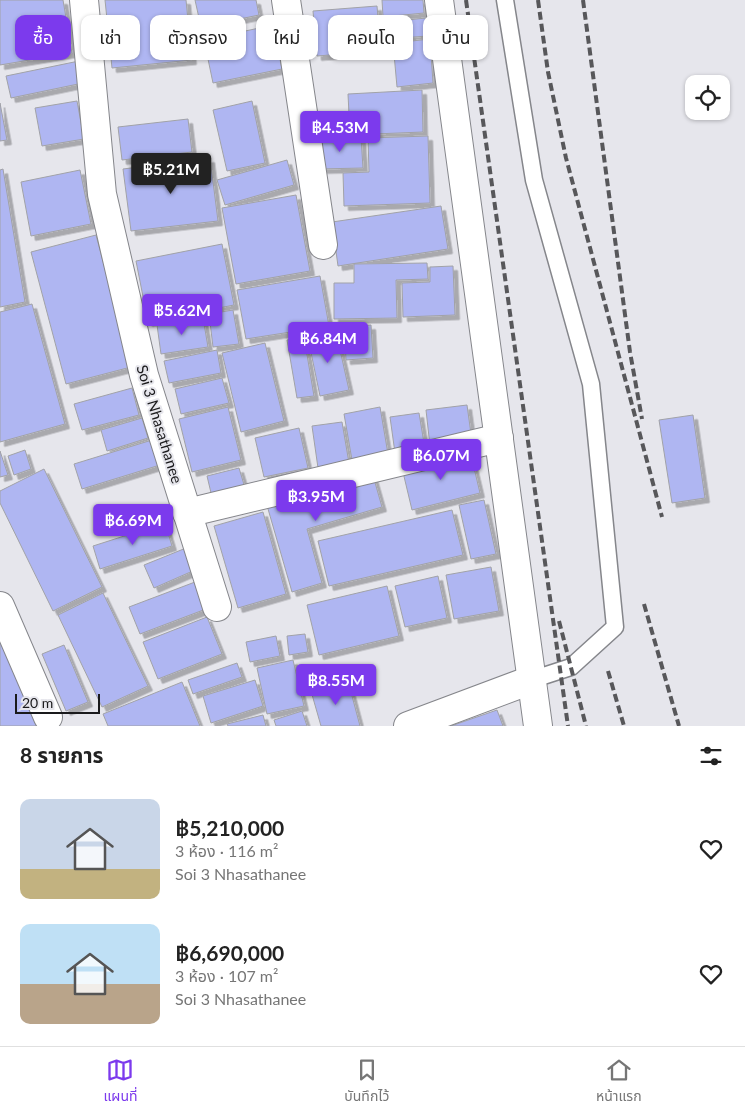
<!DOCTYPE html>
<html lang="th">
<head>
<meta charset="utf-8">
<style>
  body { margin:0; font-family:Lato,"Noto Sans Thai",sans-serif; background:#f2f2f2; color:#222; height:100vh; display:flex; flex-direction:column; font-size:19px; white-space:nowrap }
  * { box-sizing:border-box; margin:0 }
  p { font-size:16px; color:#767676 }
  .icon { flex:none; width:28px; height:28px; fill:none; stroke:currentColor; stroke-width:2; stroke-linecap:round; stroke-linejoin:round }
  .map { position:relative; height:726px; overflow:hidden }
  .sheet { display:flex; flex-direction:column; background:#fff; flex:1 }
  .sheet>* { flex:none }
  .guide { position:absolute; left:15px; top:15px; width:715px; height:45px; display:flex; gap:10px }
  .fabs { position:absolute; left:685px; top:75px; display:grid; gap:10px }
  .fabs a { display:grid; place-items:center; width:45px; height:45px; border-radius:10px; background:#fff; box-shadow:0 1px 4px #0004; font-size:25px }
  .scale { position:absolute; left:15px; bottom:12px; width:85px; box-sizing:border-box; padding-left:5px; border:2px solid #1a1a1c; border-top:0; font-size:14px; line-height:18px; white-space:nowrap; color:#1a1a1c; -webkit-text-stroke:4px #e6e6ec; paint-order:stroke }
  .price { position:absolute; translate:-50% -42px; padding:0 11px; border-radius:5px; background:#7c3aed; color:#fff; font-size:16px; line-height:32px; filter:drop-shadow(0 1px 2px #0008) }
  .price::after { content:''; position:absolute; left:50%; top:30px; width:15px; height:11px; margin-left:-8px; background:inherit; clip-path:polygon(0 0,100% 0,50% 100%) }
  .price.active { background:#222; color:#fff }
  ul { padding:0; list-style:none }
  li { display:flex; align-items:center; gap:15px; height:125px; padding:0 20px }
  li span { display:grid; place-items:center; flex:none; width:140px; height:100px; border-radius:10px; color:#555 }
  li>.icon { margin-inline-start:auto }
  span .icon { width:60px; height:60px; fill:#fffc; stroke-width:1 }
  li b { font-size:21px }
  h2 { display:flex; justify-content:space-between; align-items:center; height:60px; padding:0 20px; font-size:21px }
  .pill { padding:0 18px; border-radius:10px; background:#fff; box-shadow:0 1px 4px #0004; font-size:18px; line-height:45px }
  .pill.active { background:#7c3aed; color:#fff }
  .menu { display:flex; justify-content:space-around; align-items:center; height:70px; border-top:1px solid #e0e0e0; background:#fff; font-size:14px; color:#767676 }
  .menu a { display:grid; justify-items:center; gap:2px }
  .menu .active { color:#7c3aed }
  .map>svg:first-child { display:block }
  .building { fill:#afb6f2; stroke:#a1a2a7; filter:url(#shadow) }
  .lines { fill:none; stroke-linecap:round; stroke-linejoin:round }
  .service-casing { stroke:#85868b; stroke-width:19 }
  .minor-casing { stroke:#85868b; stroke-width:30 }
  .service { stroke:#fff; stroke-width:16 }
  .minor { stroke:#fff; stroke-width:28 }
  .rail { stroke:#57575a; stroke-width:4; stroke-dasharray:8 4; stroke-linecap:butt }
  .labels { text-anchor:middle; dominant-baseline:central; stroke-width:4; stroke-linejoin:round; paint-order:stroke }
  .street-label { font-size:15px; fill:#1a1a1c; stroke:#e6e6ec }
</style>
</head>
<body>
<div class="map">
<svg width="745" height="726" viewBox="0 0 745 726">
  <defs>
    <filter id="shadow"><feDropShadow dx="4.5" dy="4.5" stdDeviation="0" flood-color="#0004"/></filter>
  </defs>
  <rect width="100%" height="100%" fill="#e6e6ec"/>
  <g class="building">
    <path d="M0 0H63L72 53 0 65Z"/>
    <path d="M105 0H186L192 60 112 68Z"/>
    <path d="M195 0H256L259 15 201 27Z"/>
    <path d="M382 0H423L424 13 383 17Z"/>
    <path d="M377 6 381 51 317 56 313 11Z"/>
    <path d="M426 18 428 36 387 39 386 22Z"/>
    <path d="M273 25 282 69 213 83 204 40Z"/>
    <path d="M430 39 433 83 397 87 393 43Z"/>
    <path d="M79 61 83 83 11 98 6 76Z"/>
    <path d="M422 90 423 132 350 135 348 94Z"/>
    <path d="M77 101 84 139 42 146 35 108Z"/>
    <path d="M252 101 265 163 227 171 213 110Z"/>
    <path d="M0 103 7 140 0 141Z"/>
    <path d="M188 119 192 152 122 160 118 127Z"/>
    <path d="M428 136 430 203 344 206 343 173 369 172 368 138Z"/>
    <path d="M361 137 363 168 319 169 317 139Z"/>
    <path d="M210 158 218 221 131 231 123 169Z"/>
    <path d="M287 160 294 185 225 205 217 180Z"/>
    <path d="M3 169 25 302 0 307V170Z"/>
    <path d="M80 170 91 224 31 236 21 182Z"/>
    <path d="M296 195 310 271 236 284 222 208Z"/>
    <path d="M441 206 448 249 338 266 332 222Z"/>
    <path d="M96 235 131 367 66 384 31 252Z"/>
    <path d="M222 244 234 305 148 322 136 261Z"/>
    <path d="M427 263 428 279 396 280 397 318 334 319V283H354V264Z"/>
    <path d="M453 266 455 315 403 317 402 283 430 282V267Z"/>
    <path d="M320 276 329 326 246 339 237 290Z"/>
    <path d="M32 304 65 424 0 442V312Z"/>
    <path d="M233 310 239 344 213 347 209 314Z"/>
    <path d="M203 318 208 347 161 354 157 325Z"/>
    <path d="M371 325 373 358 346 360 344 327Z"/>
    <path d="M336 332 349 390 320 396 308 338Z"/>
    <path d="M304 337 314 396 297 398 287 340Z"/>
    <path d="M265 343 284 421 241 432 222 353Z"/>
    <path d="M217 350 221 373 169 383 164 361Z"/>
    <path d="M222 378 229 403 181 414 175 389Z"/>
    <path d="M132 388 139 415 82 430 74 404Z"/>
    <path d="M467 405 472 441 430 446 426 410Z"/>
    <path d="M228 407 241 460 192 472 179 419Z"/>
    <path d="M380 407 388 454 352 460 344 414Z"/>
    <path d="M419 413 425 449 395 453 390 417Z"/>
    <path d="M693 415 705 498 672 503 659 420Z"/>
    <path d="M142 418 148 438 107 451 101 430Z"/>
    <path d="M342 422 349 463 318 468 312 426Z"/>
    <path d="M299 428 308 468 264 477 255 438Z"/>
    <path d="M152 440 160 465 82 489 74 464Z"/>
    <path d="M25 450 31 469 14 475 8 456Z"/>
    <path d="M0 451 8 475 0 477Z"/>
    <path d="M470 451 480 493 412 510 402 468Z"/>
    <path d="M239 468 245 488 212 497 207 476Z"/>
    <path d="M44 469 102 587 53 611 0 503V491Z"/>
    <path d="M372 472 382 507 307 529 322 583 292 592 266 502Z"/>
    <path d="M484 500 496 554 471 559 459 505Z"/>
    <path d="M452 510 463 555 329 586 318 541Z"/>
    <path d="M263 512 286 594 238 608 214 526Z"/>
    <path d="M165 523 172 546 100 569 93 546Z"/>
    <path d="M186 548 195 570 154 588 144 565Z"/>
    <path d="M491 567 499 611 454 619 446 575Z"/>
    <path d="M438 576 447 618 405 627 395 586Z"/>
    <path d="M195 582 206 609 140 634 129 607Z"/>
    <path d="M387 586 399 636 319 655 307 605Z"/>
    <path d="M103 593 148 686 102 707 58 615Z"/>
    <path d="M207 617 222 654 158 679 143 642Z"/>
    <path d="M0 634 41 726H0Z"/>
    <path d="M305 634 308 652 289 655 287 636Z"/>
    <path d="M276 636 280 656 250 662 246 642Z"/>
    <path d="M64 645 88 702 66 711 42 654Z"/>
    <path d="M293 660 304 706 267 714 257 668Z"/>
    <path d="M237 663 242 677 193 694 188 680Z"/>
    <path d="M255 680 263 706 211 723 203 696Z"/>
    <path d="M348 681 360 726H321L311 691Z"/>
    <path d="M182 682 200 726H108L103 714Z"/>
    <path d="M497 710 503 726H451Z"/>
    <path d="M302 711 307 726H276L274 720Z"/>
    <path d="M263 715 266 726H228L227 724Z"/>
  </g>
  <g class="lines">
    <defs>
      <path id="service" d="M505 0 534 180 591 384 615 627 571 667 531 680"/>
      <g id="minor">
        <path d="M84 0 102 194 144 375 217 607"/>
        <path d="M286 0 323 245"/>
        <path d="M439 0 538 726"/>
        <path d="M187 513 499 438"/>
        <path d="M0 606 48 717"/>
        <path d="M408 726 531 680"/>
      </g>
    </defs>
    <use href="#service" class="service-casing"/>
    <use href="#minor" class="minor-casing"/>
    <use href="#service" class="service"/>
    <use href="#minor" class="minor"/>
    <g class="rail">
      <path d="M466 0 568 726"/>
      <path d="M538 0 548 72 566 158 662 517"/>
      <path d="M583 0 630 352 642 419"/>
      <path d="M644 604 679 726"/>
      <path d="M559 621 586 726"/>
      <path d="M608 671 624 726"/>
    </g>
  </g>
  <g class="labels">
    <g class="street-label">
      <text transform="translate(160 424) rotate(73)">Soi 3 Nhasathanee</text>
    </g>
  </g>
</svg>
<div class="fabs">
<a><svg class="icon" aria-label="locate" viewBox="0 0 24 24"><circle cx="12" cy="12" r="6"/><path d="M12 2v4M12 18v4M2 12h4M18 12h4"/></svg></a>
</div>
<div class="scale">20 m</div>
<b class="price" style="left:340px;top:153px">฿4.53M</b>
<b class="price active" style="left:171px;top:195px">฿5.21M</b>
<b class="price" style="left:182px;top:336px">฿5.62M</b>
<b class="price" style="left:328px;top:364px">฿6.84M</b>
<b class="price" style="left:441px;top:481px">฿6.07M</b>
<b class="price" style="left:316px;top:522px">฿3.95M</b>
<b class="price" style="left:133px;top:546px">฿6.69M</b>
<b class="price" style="left:336px;top:706px">฿8.55M</b>
<div class="guide">
<a class="pill active">ซื้อ</a>
<a class="pill">เช่า</a>
<a class="pill">ตัวกรอง</a>
<a class="pill">ใหม่</a>
<a class="pill">คอนโด</a>
<a class="pill">บ้าน</a>
</div>
</div>
<section class="sheet">
<h2>8 รายการ<svg class="icon" aria-label="filters" viewBox="0 0 24 24"><path d="M4 7h16M4 17h16"/><circle cx="9" cy="7" r="2"/><circle cx="15" cy="17" r="2"/></svg></h2>
<ul>
<li><span style="background:linear-gradient(#c9d6e8 70%,#c2b280 0)"><svg class="icon" aria-label="home" viewBox="0 0 24 24"><path d="M3 11l9-7 9 7M6 9v11h12V9"/></svg></span><div><b>฿5,210,000</b><p>3 ห้อง · 116 m²</p><p>Soi 3 Nhasathanee</p></div><svg class="icon" aria-label="heart" viewBox="0 0 24 24"><path d="M12 20l-8-8c-3-5 5-10 8-4 3-6 11-1 8 4z"/></svg></li>
<li><span style="background:linear-gradient(#bfe0f5 60%,#b9a48a 0)"><svg class="icon" aria-label="home" viewBox="0 0 24 24"><path d="M3 11l9-7 9 7M6 9v11h12V9"/></svg></span><div><b>฿6,690,000</b><p>3 ห้อง · 107 m²</p><p>Soi 3 Nhasathanee</p></div><svg class="icon" aria-label="heart" viewBox="0 0 24 24"><path d="M12 20l-8-8c-3-5 5-10 8-4 3-6 11-1 8 4z"/></svg></li>
</ul>
</section>
<nav class="menu">
<a class="active"><svg class="icon" aria-label="map" viewBox="0 0 24 24"><path d="M3 6l6-2 6 2 6-2v14l-6 2-6-2-6 2zM9 4v14M15 6v14"/></svg>แผนที่</a>
<a><svg class="icon" aria-label="saved" viewBox="0 0 24 24"><path d="M7 4h10v16l-5-4-5 4z"/></svg>บันทึกไว้</a>
<a><svg class="icon" aria-label="home" viewBox="0 0 24 24"><path d="M3 11l9-7 9 7M6 9v11h12V9"/></svg>หน้าแรก</a>
</nav>
</body>
</html>
